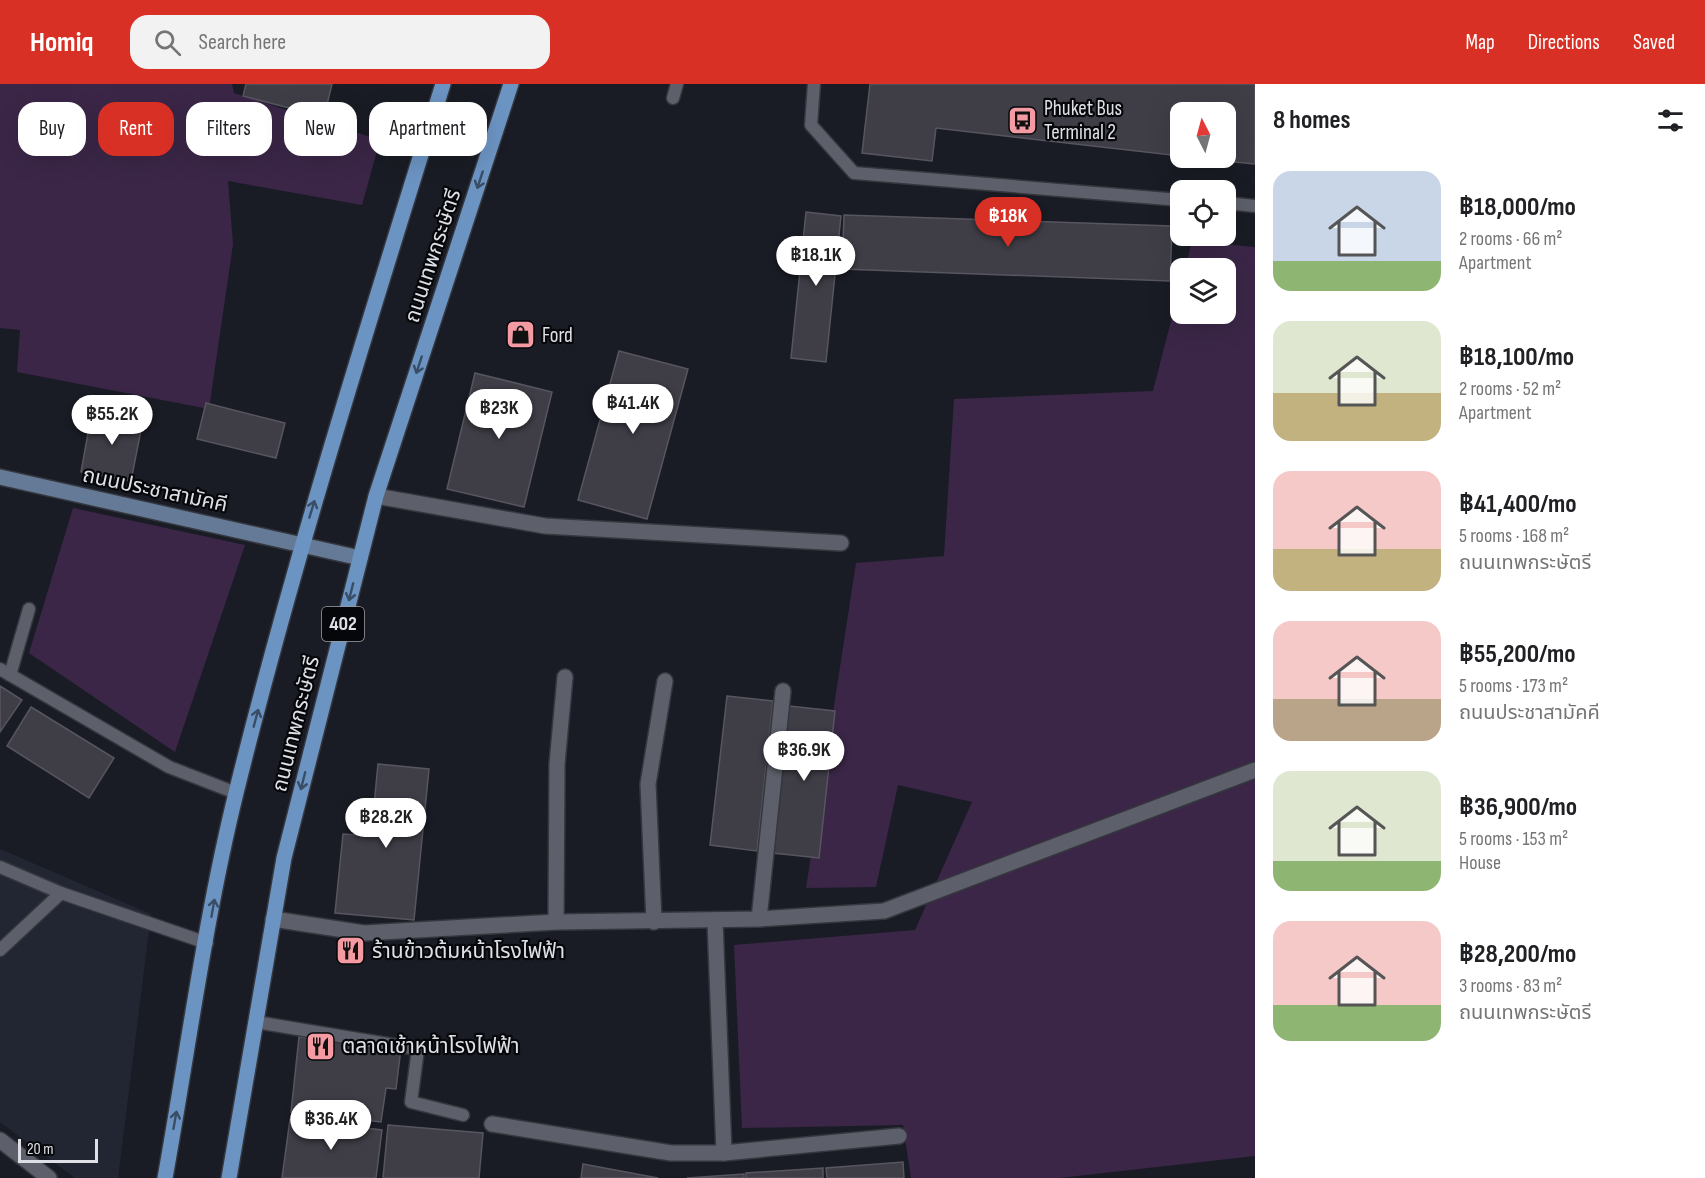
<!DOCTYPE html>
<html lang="en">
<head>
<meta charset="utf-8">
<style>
  body { margin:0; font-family:"Sofia Sans Condensed","Noto Sans Thai",sans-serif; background:#f2f2f2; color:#202124; height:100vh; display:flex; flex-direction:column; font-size:22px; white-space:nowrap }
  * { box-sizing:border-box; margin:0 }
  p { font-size:20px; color:#757577 }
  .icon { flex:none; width:33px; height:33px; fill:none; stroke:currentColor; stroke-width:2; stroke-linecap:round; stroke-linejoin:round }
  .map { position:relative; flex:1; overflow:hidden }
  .side { display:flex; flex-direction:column; background:#fff; width:450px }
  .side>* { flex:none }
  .top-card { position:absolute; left:18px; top:18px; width:570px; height:54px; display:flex; gap:12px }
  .needle { width:39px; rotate:354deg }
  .tools { position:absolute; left:1170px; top:18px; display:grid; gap:12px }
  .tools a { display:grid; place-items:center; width:66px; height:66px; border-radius:12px; background:#fff; box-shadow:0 6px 24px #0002; font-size:30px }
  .scale { position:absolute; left:18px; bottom:15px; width:80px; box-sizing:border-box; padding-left:6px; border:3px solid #dee0e6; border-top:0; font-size:16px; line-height:21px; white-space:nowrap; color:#dee0e6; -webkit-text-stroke:4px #06070a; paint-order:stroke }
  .price { position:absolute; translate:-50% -51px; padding:0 14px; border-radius:21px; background:#fff; color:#222; font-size:20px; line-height:39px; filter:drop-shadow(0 2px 3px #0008) }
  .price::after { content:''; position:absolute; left:50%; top:36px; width:18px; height:14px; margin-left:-9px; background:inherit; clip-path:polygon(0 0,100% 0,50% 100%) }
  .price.on { background:#d93025; color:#fff }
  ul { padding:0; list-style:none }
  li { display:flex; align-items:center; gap:18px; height:150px; padding:0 18px }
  li span { display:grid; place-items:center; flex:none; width:168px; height:120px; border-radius:18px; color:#555 }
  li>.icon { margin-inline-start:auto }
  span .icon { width:72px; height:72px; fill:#fffc; stroke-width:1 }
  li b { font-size:26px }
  h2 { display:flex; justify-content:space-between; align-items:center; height:72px; padding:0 18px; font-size:26px }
  .pill { padding:0 21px; border-radius:18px; background:#fff; box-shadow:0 6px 24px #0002; font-size:21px; line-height:54px }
  .pill.on { background:#d93025; color:#fff }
  header { display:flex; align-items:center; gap:36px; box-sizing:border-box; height:84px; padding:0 30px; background:#d93025; color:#fff }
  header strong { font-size:28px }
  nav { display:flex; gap:33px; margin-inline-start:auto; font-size:21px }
  .search { width:420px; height:54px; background:#f2f2f2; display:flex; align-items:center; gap:15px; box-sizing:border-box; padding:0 21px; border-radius:18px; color:#757577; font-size:22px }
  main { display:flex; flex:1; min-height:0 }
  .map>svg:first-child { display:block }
  .built { fill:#222633 }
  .green { fill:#3b2647 }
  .building { fill:#3f3e47; stroke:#575660; stroke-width:1.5 }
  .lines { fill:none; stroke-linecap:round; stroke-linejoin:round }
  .lane-casing { stroke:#35373e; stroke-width:15 }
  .street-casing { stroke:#35373e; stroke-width:18 }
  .secondary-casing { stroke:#35373e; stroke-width:18 }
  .primary-casing { stroke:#35373e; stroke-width:18 }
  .lane { stroke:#5d606a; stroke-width:12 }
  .street { stroke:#5d606a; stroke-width:15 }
  .secondary { stroke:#647a96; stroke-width:15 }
  .primary { stroke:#6c94c3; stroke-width:15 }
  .oneway { stroke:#394e66 }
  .labels { text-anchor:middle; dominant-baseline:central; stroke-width:4.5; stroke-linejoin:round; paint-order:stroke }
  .shield { fill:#06070a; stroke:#9d9fa4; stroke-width:1.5 }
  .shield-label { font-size:20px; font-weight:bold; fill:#dee0e6 }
  .poi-label { font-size:21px; fill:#dee0e6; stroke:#06070a; text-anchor:start }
  .street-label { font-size:21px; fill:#dee0e6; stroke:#06070a }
</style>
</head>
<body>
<header>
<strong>Homiq</strong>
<div class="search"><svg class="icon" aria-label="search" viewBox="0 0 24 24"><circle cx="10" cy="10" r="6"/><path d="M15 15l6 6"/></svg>Search here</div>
<nav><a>Map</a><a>Directions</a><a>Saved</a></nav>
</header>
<main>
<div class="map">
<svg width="1255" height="1094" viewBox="0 0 1255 1094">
  <rect width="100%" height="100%" fill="#1a1c25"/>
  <path class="built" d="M0 765 151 830 118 1094H75L0 1038Z"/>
  <g class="green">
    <path d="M0 0H232L234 9 380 56 362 121 228 97 233 160 209 325 17 288 20 246 0 244Z"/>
    <path d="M1192 157 1255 163V1072L1059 1094H911L903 1041 742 1044 734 861 915 846 972 718 898 701 876 803 806 804 856 479 944 472 954 315 1153 307 1180 202V230H1226V184H1185Z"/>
    <path d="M73 424 245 461 175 668 29 569Z"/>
  </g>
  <g class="building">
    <path d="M246 0H332L324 33 243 12Z"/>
    <path d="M870 0H1255V80L1194 74H1226V28H1180V72L936 44 932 77 862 69Z"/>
    <path d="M806 128 841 132 826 278 791 274Z"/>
    <path d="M844 131 1172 142 1170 197 842 185Z"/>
    <path d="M619 267 688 285 647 435 578 416Z"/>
    <path d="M475 289 552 308 524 423 447 405Z"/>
    <path d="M206 319 285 339 276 374 197 355Z"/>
    <path d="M92 327 143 336 131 397 81 388Z"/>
    <path d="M0 602 22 616 0 648Z"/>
    <path d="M727 612 773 617 757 767 710 761Z"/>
    <path d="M789 622 835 627 819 774 773 769Z"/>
    <path d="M31 623 114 674 89 714 7 662Z"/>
    <path d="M378 680 429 685 414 836 335 829 343 750 371 752Z"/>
    <path d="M299 953 401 964 396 1005 386 1004 381 1038 291 1028Z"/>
    <path d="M290 1035 382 1046 376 1094H282Z"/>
    <path d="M388 1041 483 1049 479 1094H383Z"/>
    <path d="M903 1078 904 1094H827L826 1084Z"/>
    <path d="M583 1080 658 1094H581Z"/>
    <path d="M823 1084V1094H746V1089Z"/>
    <path d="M744 1090V1094H687Z"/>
  </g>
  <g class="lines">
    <defs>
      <g id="lane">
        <path d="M814 0 811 41 854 89 1180 116"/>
        <path d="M673 14 677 0"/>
        <path d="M1226 119 1255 122"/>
        <path d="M0 585 169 683 236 709"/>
        <path d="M10 591 29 525"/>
        <path d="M0 783 61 809 207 859"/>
        <path d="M0 866 61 809"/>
        <path d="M256 938 418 965 411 1018 463 1031"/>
      </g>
      <g id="street">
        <path d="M376 412 545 442 841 459"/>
        <path d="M273 835 364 849 556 838 759 835 884 827 1255 686"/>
        <path d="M759 835 783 607"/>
        <path d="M715 837 724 1069"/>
        <path d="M556 838 557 680 565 593"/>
        <path d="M654 838 648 700 665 597"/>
        <path d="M492 1040 671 1069H724L899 1052"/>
        <path d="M0 1056 49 1094"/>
      </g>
      <path id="secondary" d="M0 393 360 474"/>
      <g id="primary">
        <path d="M165 1094C188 966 205 835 236 709 295 470 370 235 443 0"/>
        <path d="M229 1094 284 774 376 412 511 0"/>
      </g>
    </defs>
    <use href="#lane" class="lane-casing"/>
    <use href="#street" class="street-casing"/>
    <use href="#secondary" class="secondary-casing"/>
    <use href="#primary" class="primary-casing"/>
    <use href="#lane" class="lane"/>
    <use href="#street" class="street"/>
    <use href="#secondary" class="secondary"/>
    <use href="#primary" class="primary"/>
  </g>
  <defs><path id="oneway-shaft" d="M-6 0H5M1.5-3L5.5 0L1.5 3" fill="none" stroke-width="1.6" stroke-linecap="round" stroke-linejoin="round" transform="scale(1.5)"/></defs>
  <g class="oneway">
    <use href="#oneway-shaft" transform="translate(480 96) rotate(108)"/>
    <use href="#oneway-shaft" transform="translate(419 281) rotate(108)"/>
    <use href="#oneway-shaft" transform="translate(312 425) rotate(-73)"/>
    <use href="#oneway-shaft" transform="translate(351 508) rotate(104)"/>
    <use href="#oneway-shaft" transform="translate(256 634) rotate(-75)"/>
    <use href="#oneway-shaft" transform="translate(303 697) rotate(104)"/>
    <use href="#oneway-shaft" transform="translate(213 824) rotate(-80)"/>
    <use href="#oneway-shaft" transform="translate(175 1036) rotate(-80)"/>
  </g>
  <defs>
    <symbol id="bus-square" viewBox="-11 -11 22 22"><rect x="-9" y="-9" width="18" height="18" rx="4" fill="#f49aa3" stroke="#06070a"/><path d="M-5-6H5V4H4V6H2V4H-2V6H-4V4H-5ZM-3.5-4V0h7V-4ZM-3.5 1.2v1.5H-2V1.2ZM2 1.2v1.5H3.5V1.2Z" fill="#111"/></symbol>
    <symbol id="shop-square" viewBox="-11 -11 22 22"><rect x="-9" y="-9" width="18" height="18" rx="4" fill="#f49aa3" stroke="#06070a"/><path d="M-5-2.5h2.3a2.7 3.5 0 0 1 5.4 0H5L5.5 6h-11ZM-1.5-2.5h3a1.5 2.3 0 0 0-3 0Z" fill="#111"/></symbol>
    <symbol id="restaurant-square" viewBox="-11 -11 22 22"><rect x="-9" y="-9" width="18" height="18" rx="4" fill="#f49aa3" stroke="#06070a"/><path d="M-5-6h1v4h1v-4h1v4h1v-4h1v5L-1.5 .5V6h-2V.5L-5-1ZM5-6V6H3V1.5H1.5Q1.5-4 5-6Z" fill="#111"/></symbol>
  </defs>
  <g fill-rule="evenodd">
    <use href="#bus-square" x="1006" y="20" width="33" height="33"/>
    <use href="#shop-square" x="504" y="234" width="33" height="33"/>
    <use href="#restaurant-square" x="334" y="850" width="33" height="33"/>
    <use href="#restaurant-square" x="304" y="946" width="33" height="33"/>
  </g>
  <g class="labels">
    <rect class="shield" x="322" y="523" width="42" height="34" rx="4.5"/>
    <g class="shield-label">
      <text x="343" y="540">402</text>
    </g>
    <g class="poi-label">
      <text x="1044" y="24">Phuket Bus<tspan x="1044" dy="24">Terminal 2</tspan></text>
      <text x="542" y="251">Ford</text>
      <text x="372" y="867">ร้านข้าวต้มหน้าโรงไฟฟ้า</text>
      <text x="342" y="962">ตลาดเช้าหน้าโรงไฟฟ้า</text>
    </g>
    <g class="street-label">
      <text transform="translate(433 172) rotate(-72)">ถนนเทพกระษัตรี</text>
      <text transform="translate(155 406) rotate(12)">ถนนประชาสามัคคี</text>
      <text transform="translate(296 640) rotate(-76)">ถนนเทพกระษัตรี</text>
    </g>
  </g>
</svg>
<div class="tools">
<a><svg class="needle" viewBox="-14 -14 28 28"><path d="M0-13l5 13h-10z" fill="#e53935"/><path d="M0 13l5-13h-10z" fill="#757577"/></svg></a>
<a><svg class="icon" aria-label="locate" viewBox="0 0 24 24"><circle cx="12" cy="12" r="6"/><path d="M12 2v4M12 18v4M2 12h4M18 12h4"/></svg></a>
<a><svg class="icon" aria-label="layers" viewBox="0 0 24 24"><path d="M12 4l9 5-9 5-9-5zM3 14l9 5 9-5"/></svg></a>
</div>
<div class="scale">20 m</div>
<b class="price on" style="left:1008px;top:164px">฿18K</b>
<b class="price" style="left:816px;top:203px">฿18.1K</b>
<b class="price" style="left:633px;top:351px">฿41.4K</b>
<b class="price" style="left:499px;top:356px">฿23K</b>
<b class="price" style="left:112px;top:362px">฿55.2K</b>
<b class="price" style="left:804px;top:698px">฿36.9K</b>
<b class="price" style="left:386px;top:765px">฿28.2K</b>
<b class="price" style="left:331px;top:1067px">฿36.4K</b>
<div class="top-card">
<a class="pill">Buy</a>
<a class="pill on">Rent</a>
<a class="pill">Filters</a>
<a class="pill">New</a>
<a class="pill">Apartment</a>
</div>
</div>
<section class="side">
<h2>8 homes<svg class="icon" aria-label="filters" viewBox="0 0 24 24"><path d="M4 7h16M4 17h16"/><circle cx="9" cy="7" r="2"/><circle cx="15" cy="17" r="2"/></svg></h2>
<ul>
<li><span style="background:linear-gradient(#c9d6e8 75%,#8fb573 0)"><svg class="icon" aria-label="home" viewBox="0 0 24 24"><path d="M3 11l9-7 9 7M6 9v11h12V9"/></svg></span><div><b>฿18,000/mo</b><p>2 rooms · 66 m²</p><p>Apartment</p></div></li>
<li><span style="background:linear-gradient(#dfe7d0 60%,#c2b280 0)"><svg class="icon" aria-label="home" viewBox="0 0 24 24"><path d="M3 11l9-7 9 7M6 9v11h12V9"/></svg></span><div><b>฿18,100/mo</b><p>2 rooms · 52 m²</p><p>Apartment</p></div></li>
<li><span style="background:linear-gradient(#f6c9c9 65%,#c2b280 0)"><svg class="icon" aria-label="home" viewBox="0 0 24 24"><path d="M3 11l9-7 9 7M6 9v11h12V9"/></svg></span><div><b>฿41,400/mo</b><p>5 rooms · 168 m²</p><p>ถนนเทพกระษัตรี</p></div></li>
<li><span style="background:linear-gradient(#f6c9c9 65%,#b9a48a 0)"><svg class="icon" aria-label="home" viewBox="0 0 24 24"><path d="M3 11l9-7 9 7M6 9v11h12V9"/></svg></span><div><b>฿55,200/mo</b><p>5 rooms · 173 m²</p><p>ถนนประชาสามัคคี</p></div></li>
<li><span style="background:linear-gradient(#dfe7d0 75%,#8fb573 0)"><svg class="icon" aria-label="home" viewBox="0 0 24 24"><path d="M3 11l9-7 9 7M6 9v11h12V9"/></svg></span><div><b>฿36,900/mo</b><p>5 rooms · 153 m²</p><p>House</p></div></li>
<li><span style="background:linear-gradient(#f6c9c9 70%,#8fb573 0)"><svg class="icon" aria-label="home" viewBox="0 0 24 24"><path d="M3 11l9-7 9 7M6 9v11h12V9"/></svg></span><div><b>฿28,200/mo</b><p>3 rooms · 83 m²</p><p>ถนนเทพกระษัตรี</p></div></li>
</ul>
</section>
</main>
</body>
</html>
